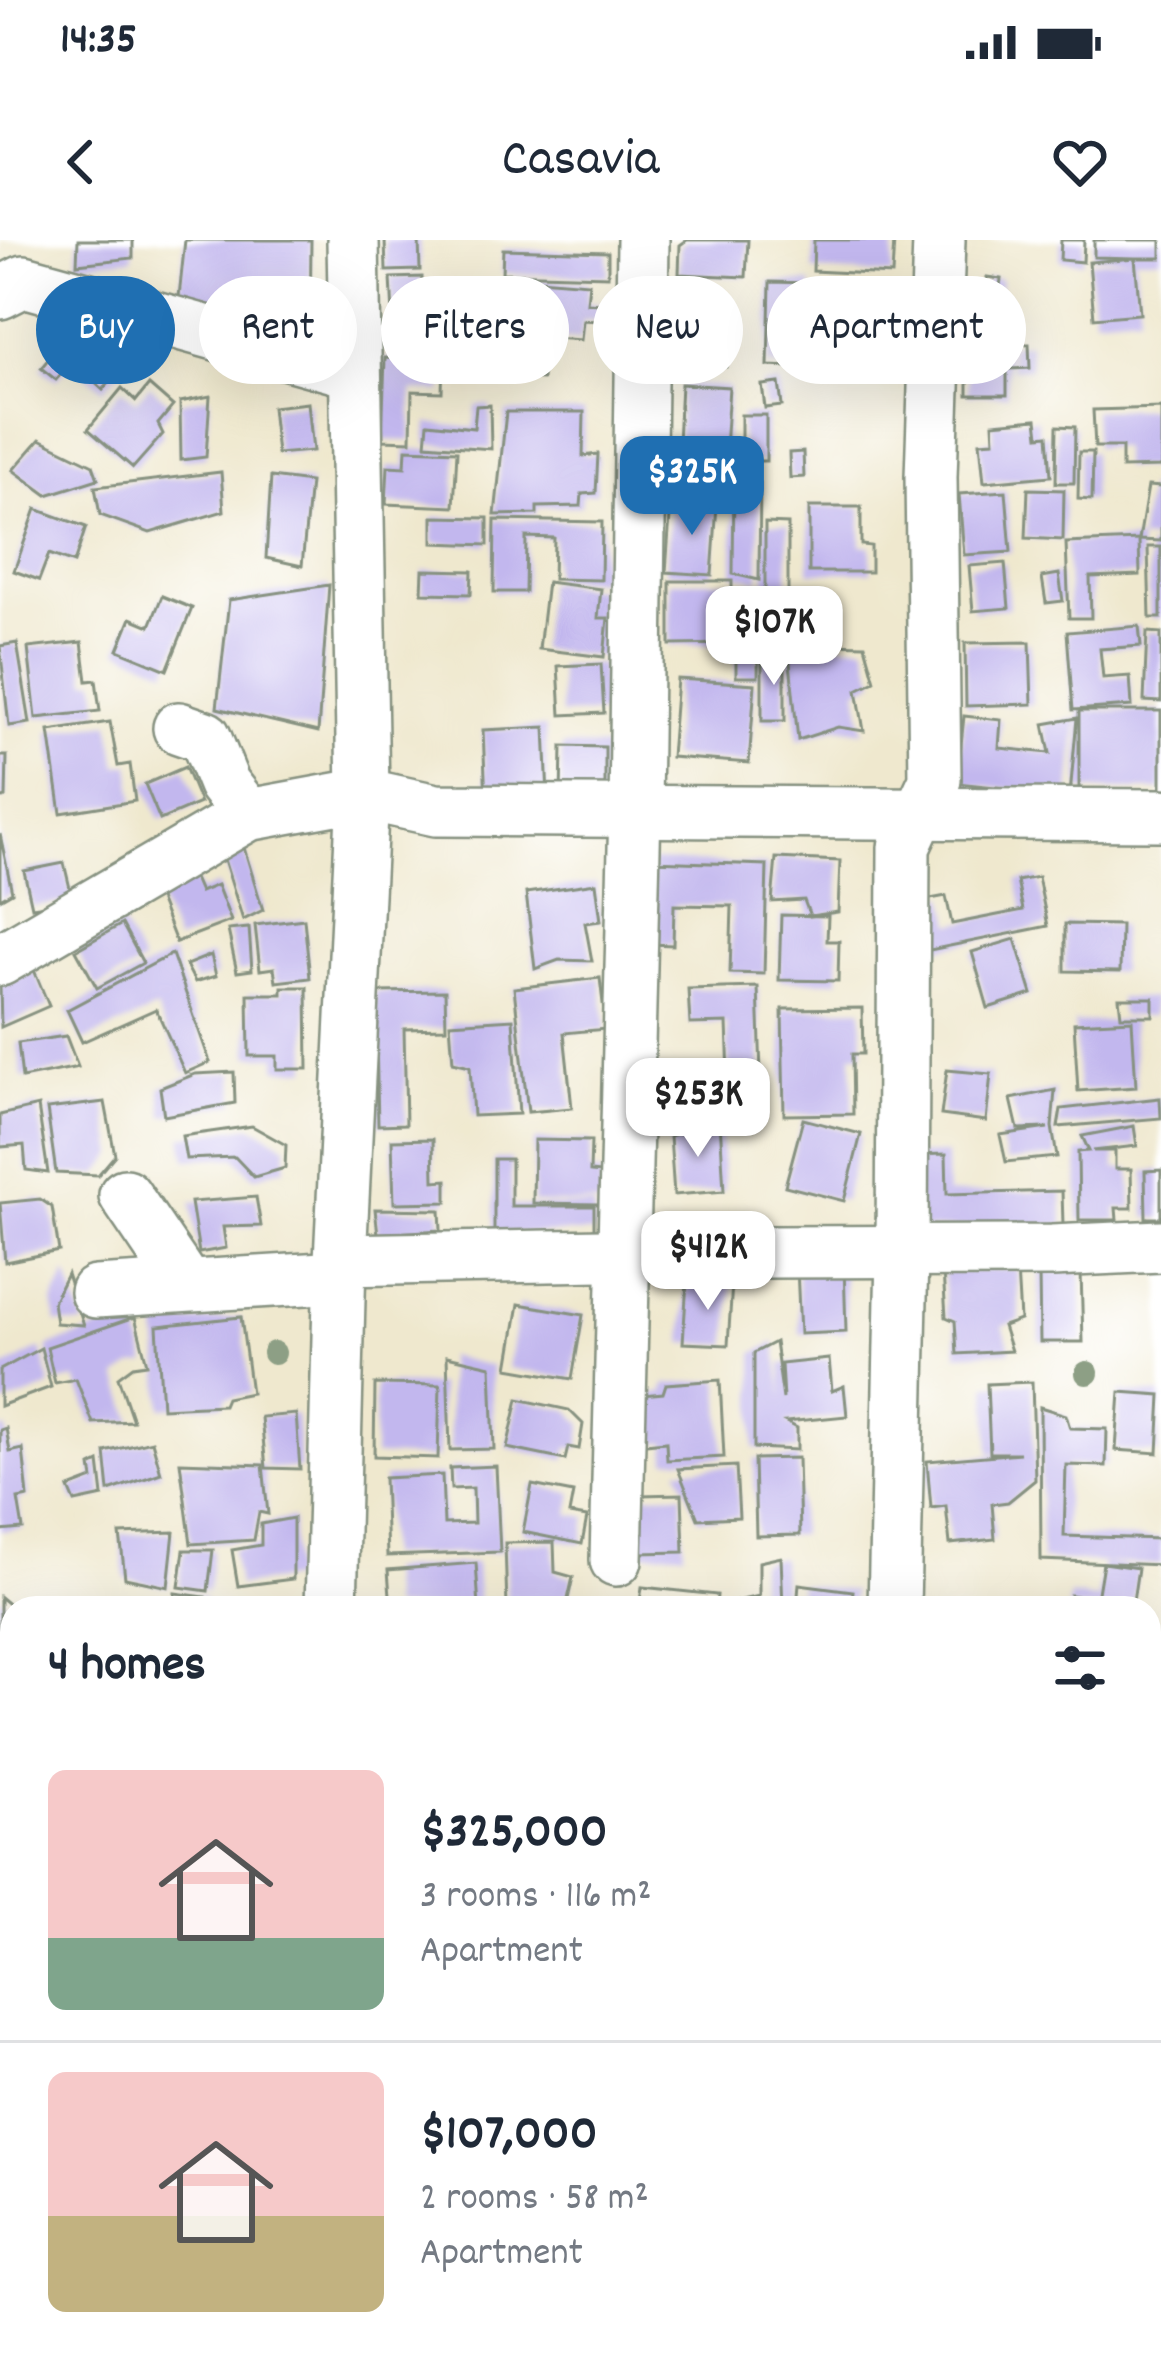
<!DOCTYPE html>
<html lang="en">
<head>
<meta charset="utf-8">
<style>
  body { margin:0; font-family:Dekko,sans-serif; background:#f2f2f3; color:#1f2937; height:100vh; display:flex; flex-direction:column; font-size:45px; white-space:nowrap }
  * { box-sizing:border-box; margin:0 }
  p { font-size:39px; color:#747a83 }
  .icon { flex:none; width:66px; height:66px; fill:none; stroke:currentColor; stroke-width:2; stroke-linecap:round; stroke-linejoin:round }
  .map { position:relative; flex:1; overflow:hidden }
  .side { position:absolute; left:0px; top:1356px; width:1161px; height:771px; display:flex; flex-direction:column; background:#fff; border-radius:36px 36px 0 0; box-shadow:0 12px 48px #0002 }
  .side>* { flex:none }
  .banner { position:absolute; left:36px; top:36px; width:1089px; height:108px; display:flex; gap:24px }
  .price { position:absolute; translate:-50% -102px; padding:0 27px; border-radius:24px; background:#fff; color:#222; font-size:39px; line-height:78px; filter:drop-shadow(0 3px 6px #0008) }
  .price::after { content:''; position:absolute; left:50%; top:72px; width:36px; height:27px; margin-left:-18px; background:inherit; clip-path:polygon(0 0,100% 0,50% 100%) }
  .price.selected { background:#1f6fb2; color:#fff }
  ul { padding:0; list-style:none }
  li { display:flex; align-items:center; gap:36px; height:300px; padding:0 48px }
  li+li { border-top:3px solid #e0e1e3 }
  li span { display:grid; place-items:center; flex:none; width:336px; height:240px; border-radius:18px; color:#555 }
  li>.icon { margin-inline-start:auto }
  span .icon { width:144px; height:144px; fill:#fffc; stroke-width:1 }
  li b { font-size:51px }
  h2 { display:flex; justify-content:space-between; align-items:center; height:144px; padding:0 48px; font-size:51px }
  .tag { padding:0 42px; border-radius:54px; background:#fff; box-shadow:0 12px 48px #0002; font-size:42px; line-height:108px }
  .tag.selected { background:#1f6fb2; color:#fff }
  .status { display:flex; justify-content:space-between; align-items:center; height:84px; padding:0 60px; background:#fff; direction:ltr }
  .status svg { height:33px; fill:currentColor }
  header { display:flex; justify-content:space-between; align-items:center; height:156px; padding:0 48px; background:#fff; font-size:54px; font-weight:600 }
  .map>svg:first-child { display:block }
  .forest { fill:#78b879; stroke:#4c7a56; stroke-width:3 }
  .building { fill:#c2b7ee }
  .lines { fill:none; stroke-linecap:round; stroke-linejoin:round }
  .minor-casing { stroke:#879281; stroke-width:56 }
  .path { stroke:#879281; stroke-width:6; stroke-dasharray:3 9; stroke-linecap:butt }
  .minor { stroke:#fff; stroke-width:51 }
  .tree { fill:#8d9f85 }
</style>
</head>
<body>
<div class="status"><b>14:35</b><svg viewBox="0 0 49 12"><path d="M0 12V9h3v3zM5 12V6h3v6zM10 12V3h3v9zM15 12V0h3v12zM26 1h20v11H26zM47 4h2v5h-2z"/></svg></div>
<header><svg class="icon" aria-label="back" viewBox="0 0 24 24"><path d="M15 5l-7 7 7 7"/></svg>Casavia<svg class="icon" aria-label="heart" viewBox="0 0 24 24"><path d="M12 20l-8-8c-3-5 5-10 8-4 3-6 11-1 8 4z"/></svg></header>
<div class="map">
<svg width="1161" height="2126" viewBox="0 0 1161 2126">
  <rect width="100%" height="100%" fill="#fff"/>
  <filter id="ink" filterUnits="userSpaceOnUse"><feTurbulence type="fractalNoise" baseFrequency=".00833" numOctaves="2"/><feDisplacementMap in="SourceGraphic" scale="24" xChannelSelector="R" yChannelSelector="G"/><feConvolveMatrix kernelMatrix="1 2 1 2 8 2 1 2 1" color-interpolation-filters="sRGB"/></filter>
  <filter id="wash" filterUnits="userSpaceOnUse"><feTurbulence type="fractalNoise" baseFrequency=".004" numOctaves="4" result="noise"/><feDisplacementMap in="SourceGraphic" scale="48" xChannelSelector="R" yChannelSelector="G"/><feGaussianBlur stdDeviation="2.7" result="paint"/><feColorMatrix in="noise" values="0 0 0 0 0 0 0 0 0 0 0 0 0 0 0 0 0 1.4 0 .05"/><feComposite in="paint" operator="in"/></filter>
  <g filter="url(#wash)">
    <rect width="100%" height="100%" fill="#efe8ce"/>
    <path class="forest" d="M1149 1692 1161 1702V2126H643L631 2115H1149Z"/>
    <g id="blocks">
      <g class="building">
        <path d="M78 0H133V18L77 24Z"/>
        <path d="M185 0H311L310 97 231 86 225 70 179 57Z"/>
        <path d="M385 0H419L420 30 386 31Z"/>
        <path d="M687 0H748L746 37 679 34 680 5Z"/>
        <path d="M814 0H894L892 35 813 31Z"/>
        <path d="M1061 0H1084L1083 22 1060 20Z"/>
        <path d="M1094 0H1161V18H1135L1140 74 1094 78 1089 22 1135 18 1094 17Z"/>
        <path d="M503 9 608 12V36L502 33Z"/>
        <path d="M422 37V76L393 75 391 38Z"/>
        <path d="M514 37 589 43 587 63 600 64 598 81 583 80 581 100 509 95Z"/>
        <path d="M987 37 1001 39 999 54 1008 55 1003 97 961 91 967 46 986 49Z"/>
        <path d="M770 42 811 43V60H827L826 90H811V114L820 115 819 128 768 126Z"/>
        <path d="M685 71 729 74 726 127 682 125Z"/>
        <path d="M891 95 894 114 870 118 868 98Z"/>
        <path d="M108 97 131 118 103 150 80 129Z"/>
        <path d="M508 100 545 102 542 139 506 137Z"/>
        <path d="M1007 102V155H968V103Z"/>
        <path d="M1010 104H1029L1030 128 1011 129Z"/>
        <path d="M54 112 69 124 56 140 41 128Z"/>
        <path d="M385 118 443 120 442 152 412 151 411 201 382 200Z"/>
        <path d="M779 143 782 166 765 168 762 145Z"/>
        <path d="M681 144 729 147 724 225 677 222Z"/>
        <path d="M149 145 173 166 158 184 163 194 133 228 88 189 122 148 136 161Z"/>
        <path d="M210 156 206 217 181 220 180 162Z"/>
        <path d="M308 163 313 211 277 214 272 167Z"/>
        <path d="M490 165 491 209 426 204 428 183 474 188 476 166Z"/>
        <path d="M1161 168V227L1122 228V207H1095L1093 170Z"/>
        <path d="M506 172H584L583 216 598 214 596 253 582 254 581 266 537 267V274L495 275Z"/>
        <rect x="741" y="175" width="25" height="46"/>
        <path d="M1037 179 1039 196 1048 195 1051 236 984 242 980 202 994 201 993 183Z"/>
        <path d="M1057 186 1075 187 1074 243H1056Z"/>
        <path d="M40 199 93 225 98 239 47 255 13 230Z"/>
        <path d="M406 209 457 211 454 267 386 264 388 226 405 227Z"/>
        <path d="M803 212 804 237 790 238 789 213Z"/>
        <path d="M1079 212H1093L1092 260 1078 259Z"/>
        <path d="M221 232 224 271 150 293 100 275 95 247Z"/>
        <path d="M271 237 310 242 302 326 266 318Z"/>
        <path d="M734 243H760L759 340 733 334Z"/>
        <path d="M1148 246 1161 247V301L1139 300Z"/>
        <path d="M1028 249 1064 250 1063 300 1026 298Z"/>
        <path d="M1006 251 1011 312 964 315 959 254Z"/>
        <path d="M671 262 717 265 712 335 666 332Z"/>
        <path d="M809 267H861V305L871 306V332H809Z"/>
        <path d="M36 269 86 287 74 323 49 314 39 340 14 331Z"/>
        <path d="M433 277 488 278V305L433 303Z"/>
        <path d="M495 280 602 282 601 340 553 339 554 298 526 297 525 352H494Z"/>
        <path d="M765 283 788 284V357H765Z"/>
        <path d="M1139 300 1140 335 1090 337 1091 378H1069L1066 303Z"/>
        <path d="M1148 307H1161V378H1150Z"/>
        <path d="M1005 323 1009 368 973 371 969 326Z"/>
        <path d="M423 330 472 331 471 354 422 353Z"/>
        <path d="M1059 334 1063 361 1046 363 1042 337Z"/>
        <path d="M670 341H732V404L670 405Z"/>
        <path d="M547 342 601 349 598 378H608L604 417 539 409Z"/>
        <path d="M329 345 318 492 217 468 229 360Z"/>
        <path d="M162 356 192 368 167 430 118 410 131 378 150 386Z"/>
        <path d="M736 364H759L758 437H736Z"/>
        <path d="M1139 386 1141 406 1100 409 1103 438 1130 436 1132 466 1073 470 1067 392Z"/>
        <path d="M1147 392 1161 393V462L1144 461Z"/>
        <path d="M82 402 87 441 96 440 100 471 36 478 28 408Z"/>
        <path d="M1030 402 1032 464 966 466 965 403Z"/>
        <path d="M17 403 30 483 9 486 0 406Z"/>
        <path d="M788 403 865 405 875 441 857 450 864 491 838 487 798 500Z"/>
        <rect x="762" y="414" width="23" height="67"/>
        <path d="M601 424 604 473 561 475 558 426Z"/>
        <path d="M677 439 755 444 749 523 671 517Z"/>
        <rect x="1079" y="471" width="82" height="79"/>
        <path d="M964 476 1001 480 999 508 1050 513 1044 484 1077 478 1070 555 957 543Z"/>
        <path d="M110 482 118 526 130 524 135 561 61 573 49 491Z"/>
        <path d="M545 487 548 558 486 560 483 490Z"/>
        <path d="M562 506 605 507V558L561 557Z"/>
        <path d="M0 516H7L6 557 0 559Z"/>
        <path d="M185 527 200 563 160 580 145 544Z"/>
        <path d="M0 594 12 652 0 659Z"/>
        <path d="M241 598 263 670 243 680 221 610Z"/>
        <path d="M776 618 840 621 838 672 810 676 804 660 772 662Z"/>
        <path d="M652 621 767 625 764 734 730 733 732 666 674 665 673 705 650 704Z"/>
        <path d="M64 623 73 661 32 667 24 631Z"/>
        <path d="M193 636 200 652 217 645 231 681 176 702 156 651Z"/>
        <path d="M1038 637 1048 686 930 710 920 661 946 656 952 684 1023 670 1017 641Z"/>
        <path d="M596 643 601 681 585 683 592 721 559 720 535 729 526 653Z"/>
        <path d="M781 675 828 676 827 701H839L838 741 779 740Z"/>
        <path d="M304 679 310 738 276 742 274 728 260 730 255 685Z"/>
        <path d="M122 684 143 723 97 748 76 710Z"/>
        <path d="M1065 684 1121 685 1120 732 1065 731Z"/>
        <path d="M249 688 252 730 237 732 228 690Z"/>
        <path d="M1015 699 1032 754 988 768 972 712Z"/>
        <path d="M172 714 210 822 185 833 156 769 82 802 67 770Z"/>
        <path d="M211 715 216 736 195 742 186 725Z"/>
        <path d="M34 730 49 766 1 787 0 745Z"/>
        <path d="M600 738 606 789 564 793 572 868 528 872 514 748Z"/>
        <path d="M282 747H307L308 829H277V816H249L248 754H282Z"/>
        <path d="M758 747 762 862 730 863 727 783 690 784 688 749Z"/>
        <path d="M445 751 446 788 404 789 406 884 378 885 375 752Z"/>
        <path d="M1119 758H1153V776H1121Z"/>
        <path d="M862 768 863 814H852L853 874 784 875 782 769Z"/>
        <path d="M513 779 519 874 473 876 470 826 453 822 450 783Z"/>
        <path d="M1132 780 1136 847 1078 851 1074 783Z"/>
        <path d="M66 796 78 827 22 838 18 803Z"/>
        <path d="M947 830 991 834 986 881 941 875Z"/>
        <path d="M234 832 235 863 164 876 160 848 195 834Z"/>
        <path d="M1055 850 1052 887 1057 917 1006 922 1000 895 1048 888 1018 889 1011 859Z"/>
        <path d="M1160 858 1161 878 1058 887 1061 869Z"/>
        <path d="M105 862 115 915 98 935 56 933 47 869Z"/>
        <path d="M38 866 48 933 26 930 24 905 0 907V875Z"/>
        <path d="M803 879 861 894 844 961 785 946Z"/>
        <path d="M720 880 724 951 674 955 670 896Z"/>
        <path d="M252 886 286 905 285 928 254 937 235 917 186 919 182 896Z"/>
        <path d="M1134 886 1137 906 1093 911H1115V929H1131L1132 968H1116L1117 980H1079L1078 912 1089 911 1082 896Z"/>
        <path d="M433 899 434 941 447 940V962L394 963 392 900Z"/>
        <path d="M534 900 591 901 590 932 601 933 600 964 533 963Z"/>
        <path d="M946 914 947 954 1062 951 1063 985 915 989 913 915Z"/>
        <path d="M494 919H511V966H594V993H494Z"/>
        <path d="M1161 930V978H1146L1145 931Z"/>
        <path d="M256 957 261 986 223 987 226 1008 199 1013 191 962Z"/>
        <path d="M40 959 52 967 59 1011 5 1022 0 963Z"/>
        <path d="M375 969 440 970 441 990 378 994Z"/>
        <path d="M844 1026 846 1092 800 1094 797 1028Z"/>
        <path d="M1017 1029 1020 1080 1003 1086 1011 1111 957 1114 955 1081 946 1077 943 1032Z"/>
        <path d="M1081 1031 1083 1102H1040L1039 1032Z"/>
        <path d="M67 1034 84 1085 56 1083 53 1062Z"/>
        <path d="M687 1041 732 1043 728 1105 683 1103Z"/>
        <path d="M519 1064 583 1075 572 1139 508 1128Z"/>
        <path d="M135 1077 147 1124 133 1126 118 1137 133 1181 93 1183 76 1139 55 1143 47 1107Z"/>
        <path d="M241 1077 251 1153 226 1158 223 1165 162 1168 157 1086Z"/>
        <path d="M775 1102 783 1159 781 1124 829 1119 832 1151 844 1146 847 1176 786 1182 797 1188V1210L754 1208V1113Z"/>
        <path d="M41 1108 51 1147 0 1166V1130Z"/>
        <path d="M447 1116 491 1126 494 1209 450 1210Z"/>
        <path d="M720 1140 724 1217 667 1220 666 1202 645 1204 642 1155 663 1153 666 1144Z"/>
        <path d="M1032 1142 1035 1240 1008 1262 992 1264 995 1299 950 1304 946 1266 931 1268 927 1221 1020 1213H990L987 1144Z"/>
        <path d="M375 1144 440 1145 438 1218 374 1216Z"/>
        <path d="M1120 1152 1161 1155 1158 1213 1116 1210Z"/>
        <path d="M518 1159 569 1170 583 1184 579 1209 568 1207 565 1220 507 1208Z"/>
        <path d="M1040 1167 1066 1175 1070 1188 1107 1189 1106 1226 1066 1225 1064 1296 1161 1299V1325L1041 1320Z"/>
        <path d="M296 1174 300 1229 266 1228 261 1177Z"/>
        <path d="M6 1188 10 1212 23 1209 28 1257 18 1259 23 1289 0 1291V1190Z"/>
        <path d="M152 1201 161 1233 109 1251 105 1212Z"/>
        <path d="M798 1218 800 1295 756 1296 754 1219Z"/>
        <path d="M99 1222 103 1256 75 1262 69 1248 93 1239 91 1226Z"/>
        <path d="M180 1222 263 1225 268 1274 259 1272 254 1300 191 1304Z"/>
        <path d="M496 1226 500 1312 387 1316 384 1238 442 1235 444 1284 474 1283 473 1248 451 1249 450 1228Z"/>
        <path d="M736 1226 739 1277 698 1279 678 1229Z"/>
        <path d="M532 1245 573 1253 569 1274 587 1277 582 1304 523 1292Z"/>
        <path d="M682 1254 684 1312 638 1313 640 1255Z"/>
        <path d="M293 1278V1339L238 1346 232 1310 261 1305V1284Z"/>
        <path d="M174 1292 168 1347 125 1338 120 1294Z"/>
        <path d="M554 1302 555 1332 573 1337 566 1368 548 1363 549 1368H507L505 1303Z"/>
        <path d="M184 1310H213L208 1351 179 1347Z"/>
        <path d="M781 1317 783 1367 639 1368 642 1347 717 1355 716 1366 759 1356V1322Z"/>
        <path d="M476 1323 479 1367 391 1368 388 1330Z"/>
        <path d="M1103 1323 1138 1328 1132 1368H1068L1070 1355 1097 1359Z"/>
        <path d="M799 1344 853 1351 851 1368H797Z"/>
        <path d="M175 1353 205 1357 204 1368H174Z"/>
        <path d="M0 1357 12 1367V1429L0 1444Z"/>
        <path d="M12 1493V1533L0 1520V1500Z"/>
        <path d="M1149 1545 1161 1558V1637L1149 1626Z"/>
        <path d="M0 1737 12 1746V1779L0 1771Z"/>
        <path d="M9 1895 12 1898V1974L0 1963V1901Z"/>
        <path d="M0 2110 31 2126H0Z"/>
        <path d="M79 2115H144L153 2118 150 2126H75Z"/>
        <path d="M520 2115H565L578 2126H511Z"/>
      </g>
    </g>
  </g>
  <g filter="url(#ink)">
    <use href="#blocks" fill-opacity="0" stroke="#879281" stroke-width="3"/>
    <g class="lines">
      <defs>
        <g id="minor">
          <path d="M0 53 24 41 353 132"/>
          <path d="M179 488 205 497 224 544 248 575"/>
          <path d="M0 720 248 575 363 554 436 570 1161 575"/>
          <path d="M125 955 186 1045"/>
          <path d="M340 1020 765 1012 1052 1011 1161 1006"/>
          <path d="M96 1052 339 1037"/>
          <path d="M616 1320 635 569 643 0"/>
          <path d="M331 1368 340 1020 363 554 353 0"/>
          <path d="M894 1368 902 1014 904 607 935 540 931 237 939 0"/>
          <path d="M0 1976 12 1986"/>
          <path d="M209 2126 212 2115"/>
        </g>
      </defs>
      <use href="#minor" class="minor-casing"/>
      <path class="path" d="M1149 1656 1161 1666"/>
      <use href="#minor" class="minor"/>
    </g>
    <g class="tree">
      <circle cx="274" cy="1113" r="12"/>
      <circle cx="1087" cy="1133" r="12"/>
    </g>
  </g>
</svg>
<b class="price selected" style="left:692px;top:298px">$325K</b>
<b class="price" style="left:774px;top:448px">$107K</b>
<b class="price" style="left:698px;top:920px">$253K</b>
<b class="price" style="left:708px;top:1073px">$412K</b>
<div class="banner">
<a class="tag selected">Buy</a>
<a class="tag">Rent</a>
<a class="tag">Filters</a>
<a class="tag">New</a>
<a class="tag">Apartment</a>
</div>
<section class="side">
<h2>4 homes<svg class="icon" aria-label="filters" viewBox="0 0 24 24"><path d="M4 7h16M4 17h16"/><circle cx="9" cy="7" r="2"/><circle cx="15" cy="17" r="2"/></svg></h2>
<ul>
<li><span style="background:linear-gradient(#f6c9c9 70%,#7fa58c 0)"><svg class="icon" aria-label="home" viewBox="0 0 24 24"><path d="M3 11l9-7 9 7M6 9v11h12V9"/></svg></span><div><b>$325,000</b><p>3 rooms · 116 m²</p><p>Apartment</p></div></li>
<li><span style="background:linear-gradient(#f6c9c9 60%,#c2b280 0)"><svg class="icon" aria-label="home" viewBox="0 0 24 24"><path d="M3 11l9-7 9 7M6 9v11h12V9"/></svg></span><div><b>$107,000</b><p>2 rooms · 58 m²</p><p>Apartment</p></div></li>
</ul>
</section>
</div>
</body>
</html>
